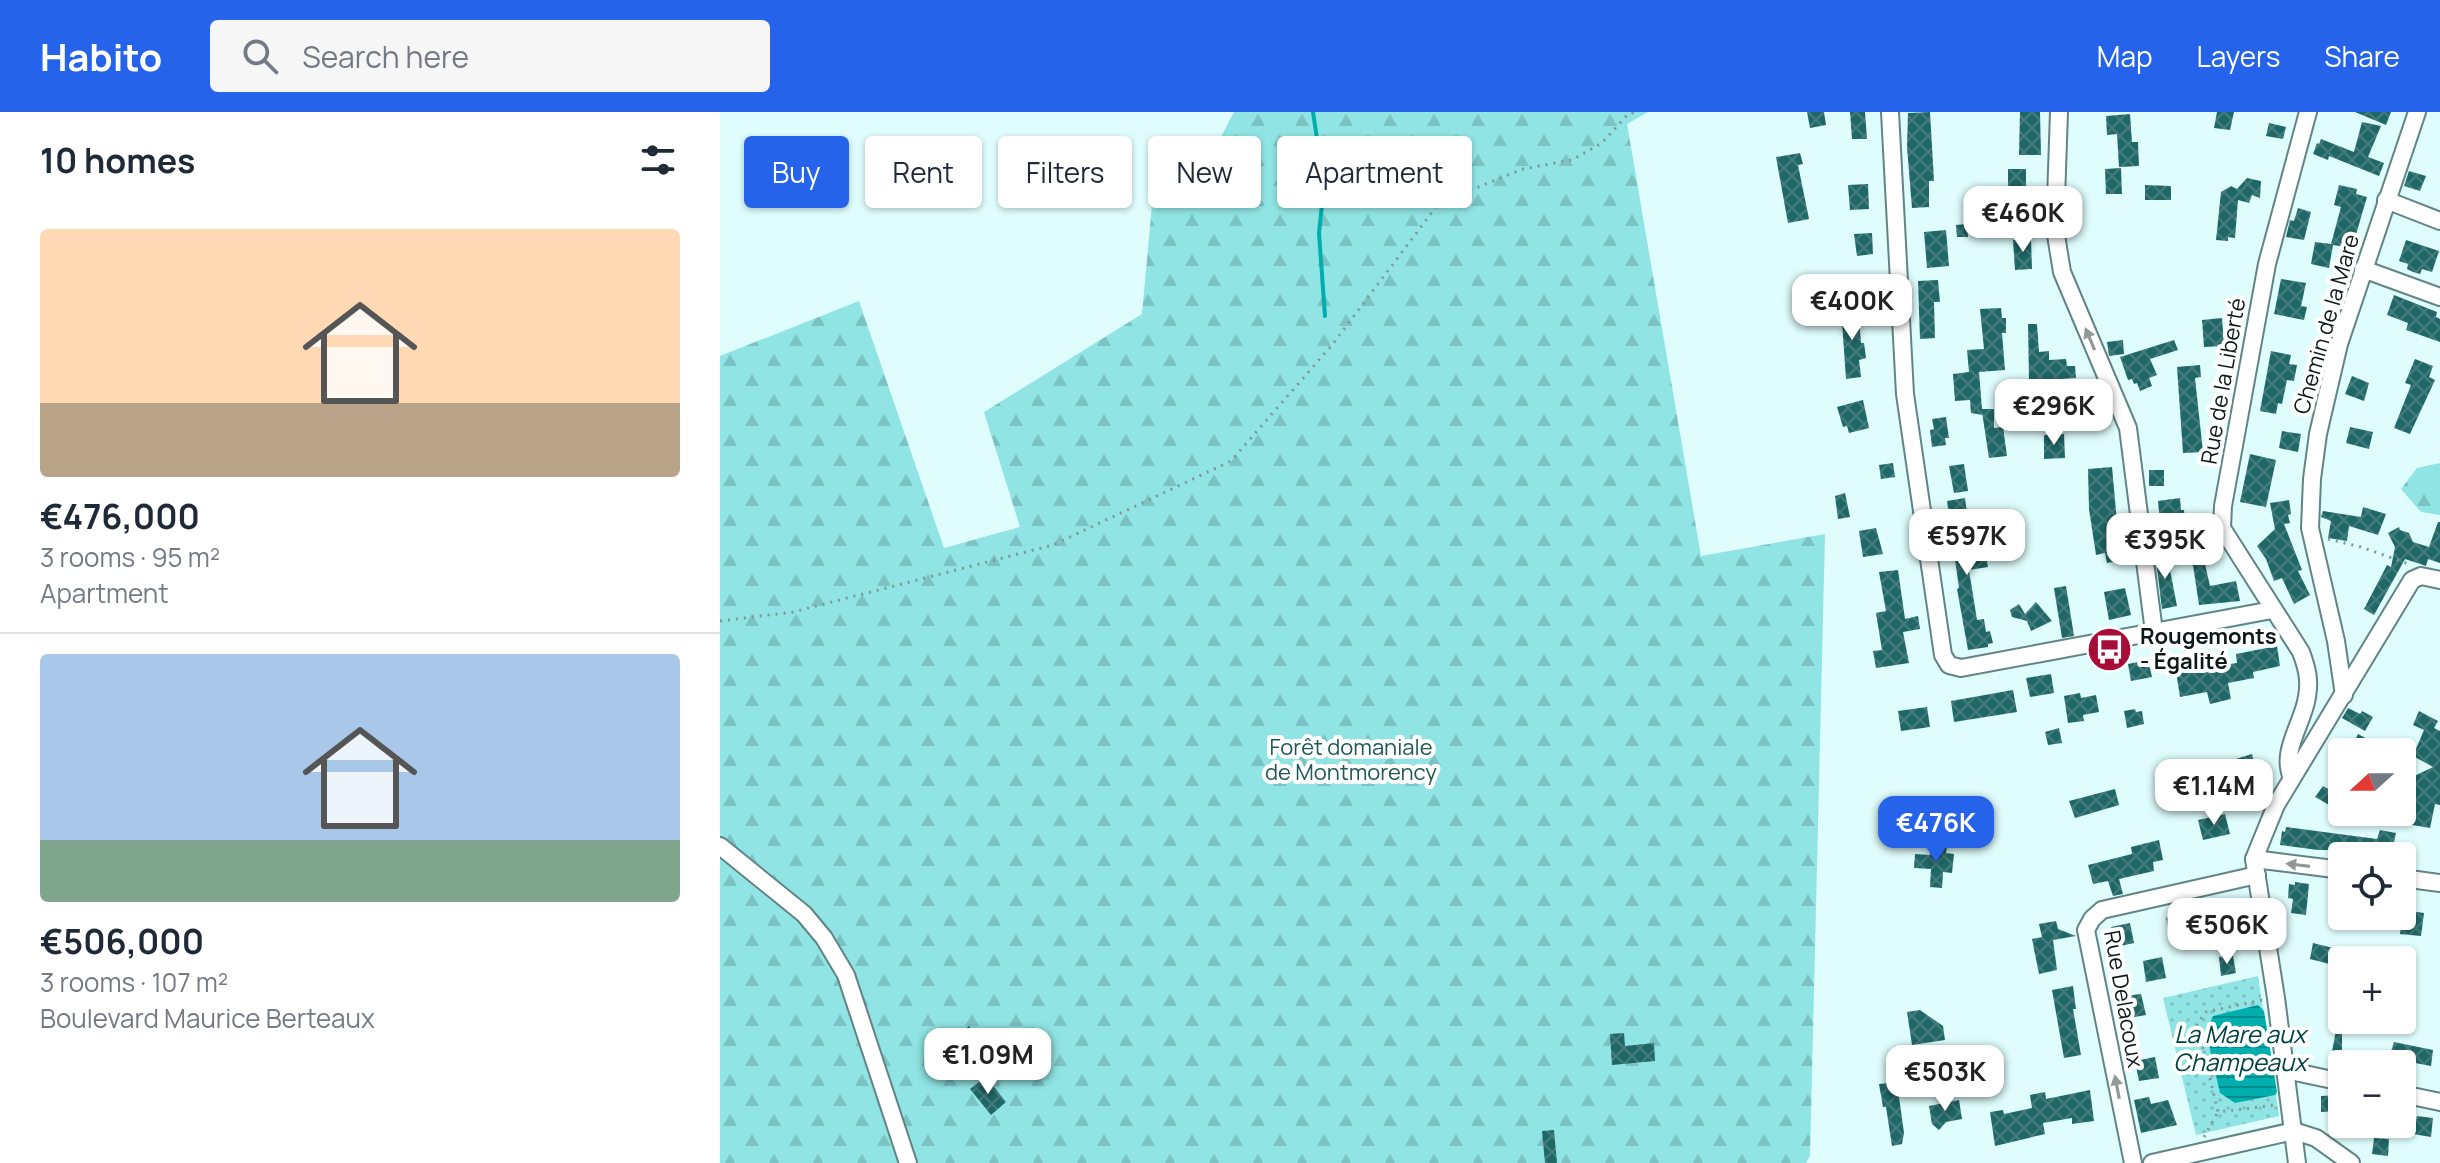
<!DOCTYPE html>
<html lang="en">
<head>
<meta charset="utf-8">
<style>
  body { margin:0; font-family:Manrope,sans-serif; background:#f6f6f7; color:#1f2937; height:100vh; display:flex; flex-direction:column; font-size:30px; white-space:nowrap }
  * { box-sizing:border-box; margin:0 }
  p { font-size:26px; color:#747a83 }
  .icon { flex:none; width:44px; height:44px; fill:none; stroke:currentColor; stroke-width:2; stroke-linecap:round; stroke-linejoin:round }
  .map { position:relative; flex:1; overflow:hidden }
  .panel { display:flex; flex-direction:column; background:#fff; width:720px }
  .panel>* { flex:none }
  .top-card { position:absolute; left:24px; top:24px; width:760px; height:72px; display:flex; gap:16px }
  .needle { width:52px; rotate:249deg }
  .fabs { position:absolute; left:1608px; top:626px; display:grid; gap:16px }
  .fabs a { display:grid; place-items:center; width:88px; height:88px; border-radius:8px; background:#fff; box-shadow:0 2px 6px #0004; font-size:40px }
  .price { position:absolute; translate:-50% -68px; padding:0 18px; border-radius:16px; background:#fff; color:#222; font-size:26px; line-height:52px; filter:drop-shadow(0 2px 4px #0008) }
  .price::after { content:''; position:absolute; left:50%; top:48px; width:24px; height:18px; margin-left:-12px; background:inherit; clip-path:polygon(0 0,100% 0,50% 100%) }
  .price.active { background:#2563eb; color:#fff }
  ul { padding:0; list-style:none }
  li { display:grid; align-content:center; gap:16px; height:424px; padding:0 40px }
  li+li { border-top:2px solid #e0e1e3 }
  li span { display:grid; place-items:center; height:248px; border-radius:8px; color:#555 }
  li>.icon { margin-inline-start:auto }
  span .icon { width:144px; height:144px; fill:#fffc; stroke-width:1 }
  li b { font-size:34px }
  h2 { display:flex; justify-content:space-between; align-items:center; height:96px; padding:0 40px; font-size:34px }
  .pill { padding:0 28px; border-radius:8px; background:#fff; box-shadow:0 2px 6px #0004; font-size:28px; line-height:72px }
  .pill.active { background:#2563eb; color:#fff }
  header { display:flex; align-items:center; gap:48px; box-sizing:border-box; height:112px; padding:0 40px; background:#2563eb; color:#fff }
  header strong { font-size:38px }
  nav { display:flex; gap:44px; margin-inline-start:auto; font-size:28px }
  .search { width:560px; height:72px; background:#f6f6f7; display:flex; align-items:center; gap:20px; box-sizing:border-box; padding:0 28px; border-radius:8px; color:#747a83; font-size:30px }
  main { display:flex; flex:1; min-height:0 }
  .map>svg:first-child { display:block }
  .forest { fill:url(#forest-firs) }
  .park { fill:url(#park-dots) }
  .water { fill:url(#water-rules) }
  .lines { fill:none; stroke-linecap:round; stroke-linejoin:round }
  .stream { stroke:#00aeae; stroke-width:4 }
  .building { fill:url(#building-cross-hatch) }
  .minor-casing { stroke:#618584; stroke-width:20 }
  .path { stroke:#809797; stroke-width:3; stroke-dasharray:2 6; stroke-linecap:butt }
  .minor { stroke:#fff; stroke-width:16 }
  .oneway { fill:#919898 }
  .labels { text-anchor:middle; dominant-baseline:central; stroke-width:8; stroke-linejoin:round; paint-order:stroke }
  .street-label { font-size:22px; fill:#0b1919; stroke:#fff }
  .poi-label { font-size:22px; font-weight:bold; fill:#0b1919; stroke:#fff; text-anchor:start }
  .park-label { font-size:22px; fill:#1e5757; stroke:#fff }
  .water-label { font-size:24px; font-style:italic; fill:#004141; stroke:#fff }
</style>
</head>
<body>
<header>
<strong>Habito</strong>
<div class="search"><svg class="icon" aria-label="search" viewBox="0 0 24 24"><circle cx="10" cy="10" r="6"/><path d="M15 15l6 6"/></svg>Search here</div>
<nav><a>Map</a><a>Layers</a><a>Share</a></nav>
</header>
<main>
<section class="panel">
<h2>10 homes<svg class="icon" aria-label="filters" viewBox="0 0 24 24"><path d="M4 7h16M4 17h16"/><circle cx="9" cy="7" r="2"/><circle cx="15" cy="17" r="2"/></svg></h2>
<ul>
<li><span style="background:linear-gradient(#ffd9b3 70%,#b9a48a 0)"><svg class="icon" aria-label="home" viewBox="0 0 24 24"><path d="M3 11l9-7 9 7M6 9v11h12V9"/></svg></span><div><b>€476,000</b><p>3 rooms · 95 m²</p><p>Apartment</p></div></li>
<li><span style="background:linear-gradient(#a9c7e8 75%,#7fa58c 0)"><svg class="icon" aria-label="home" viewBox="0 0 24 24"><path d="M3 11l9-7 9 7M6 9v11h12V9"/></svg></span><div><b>€506,000</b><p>3 rooms · 107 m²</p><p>Boulevard Maurice Berteaux</p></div></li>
</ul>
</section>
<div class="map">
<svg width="1720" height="1051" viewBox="0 0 1720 1051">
  <defs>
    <pattern id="forest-firs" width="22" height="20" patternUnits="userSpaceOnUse" patternTransform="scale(2)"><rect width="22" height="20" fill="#90e4e3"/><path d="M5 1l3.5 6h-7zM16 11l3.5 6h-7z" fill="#7bc3c2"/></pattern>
    <pattern id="park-dots" width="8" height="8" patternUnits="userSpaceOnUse" patternTransform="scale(2)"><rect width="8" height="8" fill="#90e4e3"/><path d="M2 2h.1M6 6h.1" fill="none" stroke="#7bc3c2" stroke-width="1.8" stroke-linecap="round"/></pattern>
    <pattern id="water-rules" width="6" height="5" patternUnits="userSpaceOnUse" patternTransform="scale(2)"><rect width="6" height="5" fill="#00aeae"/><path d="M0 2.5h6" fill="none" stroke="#018d8d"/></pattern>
    <pattern id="building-cross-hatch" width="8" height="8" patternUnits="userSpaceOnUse" patternTransform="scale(2)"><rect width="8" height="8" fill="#1f6867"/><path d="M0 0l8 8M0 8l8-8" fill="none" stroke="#457c7c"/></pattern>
  </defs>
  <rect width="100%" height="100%" fill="#defdfc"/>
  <g class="forest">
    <path d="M514 0H928L907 12 981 444 1105 422 1090 1044 1086 1051H0V244L139 189 224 436 300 415 264 300 422 202 432 93 492 42Z"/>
    <path d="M1720 351V403L1701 400 1681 377 1697 356Z"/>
  </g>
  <path class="park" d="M1538 864 1559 1004 1476 1023 1443 886Z"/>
  <path class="water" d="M1538 893 1544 899 1557 980 1555 983 1515 991 1500 981 1486 920 1493 904Z"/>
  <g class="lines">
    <path class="stream" d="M593 0 604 74 599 121 605 204"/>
  </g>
  <g class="building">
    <path d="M1087 0H1104L1106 13 1090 16Z"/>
    <path d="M1130 0H1145L1147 27H1132Z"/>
    <path d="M1210 0 1214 69H1209V95L1192 96 1187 35 1188 1Z"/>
    <path d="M1300 0H1320L1321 43H1299Z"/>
    <path d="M1497 0H1514L1510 18 1494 16Z"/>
    <path d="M1635 0H1671L1666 13Z"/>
    <path d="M1410 2 1412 30H1418L1419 54 1399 55 1397 22 1387 23 1386 4Z"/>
    <path d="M1642 10 1661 14 1648 45 1664 51 1659 64 1609 44 1608 48 1593 42 1597 31 1599 32 1601 27 1634 40Z"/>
    <path d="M1549 11 1566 15 1563 27 1546 24Z"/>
    <path d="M1080 41 1083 52 1078 53 1089 107 1068 111 1056 45Z"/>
    <path d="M1401 56 1402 82H1386L1385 57Z"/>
    <path d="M1288 57H1306V81L1301 89 1295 82H1288Z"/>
    <path d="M1689 59 1706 64 1700 79 1684 74Z"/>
    <path d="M1527 66 1541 69 1540 86 1532 83 1529 91 1518 88 1515 126 1508 125V129L1496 128 1501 80 1511 74 1517 77Z"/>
    <path d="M1148 72 1149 97 1130 98 1128 73Z"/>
    <path d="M1425 73 1451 74V88H1425Z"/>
    <path d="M1619 73 1637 77 1636 82 1647 85 1632 136 1613 133 1609 156 1591 152 1595 130 1611 132 1621 95 1614 93Z"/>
    <path d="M1578 96 1591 100 1584 128 1566 125 1570 108 1574 109Z"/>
    <path d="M1247 112 1248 125H1237L1236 113Z"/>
    <path d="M1226 118 1229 154 1207 156 1204 120Z"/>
    <path d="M1152 121 1153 142 1137 144 1134 122Z"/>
    <path d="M1311 127 1312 157 1295 158 1293 128Z"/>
    <path d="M1686 128 1719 139 1712 160 1702 157 1700 162 1693 160 1687 157 1688 152 1679 149Z"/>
    <path d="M1128 166 1130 182 1112 184 1110 168Z"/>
    <path d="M1561 167 1586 171 1581 194 1587 195 1584 208 1554 202Z"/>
    <path d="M1218 168 1220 190H1214L1215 226 1200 227 1198 169Z"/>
    <path d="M1674 183 1717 200 1716 205 1720 207V230L1686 218 1688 211 1667 203Z"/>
    <path d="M1138 194 1141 231H1144L1146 246 1139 248 1141 265 1126 267 1121 196Z"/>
    <path d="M1281 196 1282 206H1286V221H1282L1285 258 1259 260 1262 297H1274V316L1283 315 1287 344 1269 346 1262 300 1263 303 1251 301 1250 288 1235 289 1233 262 1249 260 1247 238 1264 237 1260 197Z"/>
    <path d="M1502 206 1504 234 1484 235 1482 208Z"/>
    <path d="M1308 212H1317L1319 240 1329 239V248L1346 247 1347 254H1355L1356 266 1309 269Z"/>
    <path d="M1403 228 1404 242 1389 244 1387 230Z"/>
    <path d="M1454 228 1458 238 1430 247 1437 263 1429 266 1432 274 1420 279 1417 271 1414 272 1412 267 1408 268 1400 245Z"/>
    <path d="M1551 239 1571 243 1569 252 1577 253 1574 269 1567 268 1562 292 1558 291 1556 302 1540 299Z"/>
    <path d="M1695 247 1713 254 1709 265 1715 268 1690 322 1674 316 1691 273 1685 271Z"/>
    <path d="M1480 253 1481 265 1475 266 1483 340 1463 341 1457 255Z"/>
    <path d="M1632 264 1649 271 1644 289 1625 282Z"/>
    <path d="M1143 288 1149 316 1129 321 1127 314 1123 315 1117 295Z"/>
    <path d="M1226 305 1229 326H1225L1226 333 1212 335 1210 318 1214 317 1212 307Z"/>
    <path d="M1630 315 1653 320 1649 337 1626 331Z"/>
    <path d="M1562 319 1581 322 1578 340 1559 336Z"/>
    <path d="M1344 322 1345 346 1324 347V323Z"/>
    <path d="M1530 342 1556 348 1546 395 1520 390Z"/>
    <path d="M1173 351 1175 365 1161 367 1159 353Z"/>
    <path d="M1244 352 1248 379 1234 381 1229 354Z"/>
    <path d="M1392 355 1399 432H1404L1407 448 1387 451 1385 441 1376 443 1369 397 1368 357Z"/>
    <rect x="1429" y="358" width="15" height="16"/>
    <path d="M1125 381 1130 405 1118 407 1115 384Z"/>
    <path d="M1245 386 1249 416 1244 417 1249 447 1266 444 1268 455 1249 458 1257 508 1264 507 1266 520 1270 519 1273 531 1268 532V535L1248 538 1237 477 1239 476 1227 389Z"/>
    <path d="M1460 386 1461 398H1464L1466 418 1441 421 1438 389Z"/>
    <path d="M1569 388 1571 402 1568 403 1570 411 1564 412 1582 458 1578 459 1590 483 1574 492 1562 466 1554 469 1546 447 1537 434 1555 417 1550 391Z"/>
    <path d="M1643 395 1666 402 1658 423 1629 414 1627 429 1608 426 1611 409 1601 405 1603 399 1641 405Z"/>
    <path d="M1718 410H1720V451L1708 447 1706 454 1685 447 1654 503 1644 497 1667 453 1671 455 1675 435 1668 421 1679 415 1680 418 1689 421 1693 430 1709 435Z"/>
    <path d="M1156 416 1163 442 1143 445 1139 419Z"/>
    <path d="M1490 435 1492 450 1485 452 1490 474 1516 469 1520 489 1479 493 1473 453H1476L1473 438Z"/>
    <path d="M1446 438 1457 494 1442 497 1435 440Z"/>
    <path d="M1178 458 1185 507 1198 504 1200 517 1183 520 1189 551 1156 556 1153 539 1162 538 1156 501 1166 499 1159 460Z"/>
    <path d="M1346 474 1354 524 1342 526 1334 476Z"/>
    <path d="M1405 476 1411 503 1389 508 1384 480Z"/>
    <path d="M1316 490 1332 509 1311 519 1307 509 1292 505 1290 498 1299 492 1305 502Z"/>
    <path d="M1557 534 1560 554 1533 560 1534 566 1508 571 1511 587 1490 592 1487 580 1460 585 1456 560 1517 551 1516 542Z"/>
    <path d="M1428 548 1432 565 1411 569 1408 552Z"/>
    <path d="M1331 562 1334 581 1310 585 1306 566Z"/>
    <path d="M1293 578 1297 600 1234 610 1231 589Z"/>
    <path d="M1360 581 1361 586 1376 583 1379 600 1363 603 1364 609 1348 611 1344 584Z"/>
    <path d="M1207 595 1210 615 1181 619 1178 599Z"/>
    <path d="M1628 596 1640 602 1642 599 1653 605 1645 619 1622 606Z"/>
    <path d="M1415 597 1416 600 1422 599 1424 612 1407 616 1404 599Z"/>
    <path d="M1699 599 1718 609 1714 616 1720 619V693L1715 692 1710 716 1687 712 1690 691 1682 689V670L1713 655 1693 644 1704 618 1693 613Z"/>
    <path d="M1339 616 1342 631 1328 633 1325 620Z"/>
    <path d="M1638 622 1653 630 1649 640H1629Z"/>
    <path d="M1532 642 1536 661 1520 665 1516 647Z"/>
    <path d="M1465 657 1468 677 1443 681 1440 661Z"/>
    <path d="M1603 674 1617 682 1611 694 1595 685Z"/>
    <path d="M1395 677 1399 693 1355 706 1349 689Z"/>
    <path d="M1505 702 1510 722 1483 728 1478 708Z"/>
    <path d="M1566 715 1657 727 1660 718 1676 721 1671 744H1667L1646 738H1598L1560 733 1562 719 1565 720Z"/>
    <path d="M1439 728 1443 748 1433 750 1434 759 1399 767 1403 782 1393 784 1388 769 1373 772 1368 753 1412 742 1411 735Z"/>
    <path d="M1210 733 1227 734 1226 741 1234 742 1232 761 1223 760 1222 776 1210 775 1211 757 1194 756 1195 742 1210 743Z"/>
    <path d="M1575 770 1589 772 1586 803 1571 801 1573 787 1568 786 1569 772 1575 773Z"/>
    <path d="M1506 787 1509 808 1504 809 1505 818 1493 819 1489 790Z"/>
    <path d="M1683 798 1704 801 1701 824 1680 822Z"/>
    <path d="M1462 801 1466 816 1449 820 1446 806Z"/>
    <path d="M1336 809 1338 817 1356 824 1333 828 1337 858 1319 862 1312 827 1322 825 1319 812Z"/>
    <path d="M1410 811 1414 831 1396 835 1391 815Z"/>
    <path d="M1593 831 1625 839 1621 855 1590 847Z"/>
    <path d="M1513 844 1516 861 1501 864 1499 845Z"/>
    <path d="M1442 845 1446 866 1426 870 1423 849Z"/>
    <path d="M1353 874 1356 897H1353L1361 943 1344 946 1332 878Z"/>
    <path d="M1421 882 1426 903 1409 906 1405 884Z"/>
    <path d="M1200 898 1223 914 1225 928 1192 933 1187 900Z"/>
    <path d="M249 914 263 933 250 942 244 934 239 938 231 928Z"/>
    <path d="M1616 918H1622V959L1609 956Z"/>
    <path d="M904 921 905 934 934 931 935 949 892 953 890 922Z"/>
    <path d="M1674 930 1713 938 1711 954 1669 946Z"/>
    <path d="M1197 941 1198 963 1183 966 1180 944Z"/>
    <path d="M1435 945 1439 966 1419 969 1415 949Z"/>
    <path d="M266 965 286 990 271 1003 250 977Z"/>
    <path d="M1177 970 1184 1021 1182 1032 1172 1034 1166 995H1163L1159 972Z"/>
    <path d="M1370 978 1374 1009 1352 1012V1006L1323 1011 1325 1022 1275 1034 1270 1000 1283 998 1284 1002 1312 996 1310 983 1325 980 1326 987Z"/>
    <path d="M1621 983 1622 999 1601 1000V984Z"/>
    <path d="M1429 985 1431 992 1448 988 1457 1013 1421 1021 1414 988Z"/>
    <path d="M1239 988 1242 1007 1226 1010 1219 1018 1212 1012 1209 994Z"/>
    <path d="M1697 1004 1713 1006 1711 1025 1693 1022Z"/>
    <path d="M834 1018 837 1051H825L822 1019Z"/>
    <path d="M1654 1026 1669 1027 1668 1044 1652 1042Z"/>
  </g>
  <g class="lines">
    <defs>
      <g id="minor">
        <path d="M1170 0 1185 282 1223 543 1229 553 1241 556 1552 498"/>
        <path d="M1339 0 1335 117 1342 160 1408 316 1434 520"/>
        <path d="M1666 88 1720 109"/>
        <path d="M1643 157 1720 185"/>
        <path d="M1624 583 1616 529 1590 416 1592 367 1598 322 1619 232 1697 0"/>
        <path d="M1572 666C1560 639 1583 612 1587 585 1590 568 1587 556 1581 540L1502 416 1503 394 1547 152 1588 0"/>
        <path d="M0 734 84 802 104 826 126 863 188 1051"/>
        <path d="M1534 747 1622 758"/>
        <path d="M1682 766 1720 771"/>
        <path d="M1566 958 1622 970"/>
        <path d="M1682 982 1720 990"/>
        <path d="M1413 1051 1366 818 1372 807 1382 798 1537 763"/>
        <path d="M1432 1051 1574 1019 1596 1026 1631 1051"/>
        <path d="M1577 1051 1556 886 1534 747 1556 693 1692 468 1701 464 1720 468"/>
      </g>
    </defs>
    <use href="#minor" class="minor-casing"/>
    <g class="path">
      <path d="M1608 427 1641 435 1689 452"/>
      <path d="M0 509 73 500 333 433 511 349 612 233 719 91 803 57 852 48 882 31 908 2 916 0"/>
      <path d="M1542 888 1486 900 1477 912 1498 1000 1555 993"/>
      <path d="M1484 1025 1498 1000"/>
    </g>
    <use href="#minor" class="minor"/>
  </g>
  <defs><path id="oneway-solid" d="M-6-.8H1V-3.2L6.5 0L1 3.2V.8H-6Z" transform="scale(2)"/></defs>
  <g class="oneway">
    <use href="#oneway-solid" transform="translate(1370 227) rotate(-113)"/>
    <use href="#oneway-solid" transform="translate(1578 753) rotate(-173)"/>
    <use href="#oneway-solid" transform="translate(1397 975) rotate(-101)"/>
  </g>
  <defs>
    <symbol id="bus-disc" viewBox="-11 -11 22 22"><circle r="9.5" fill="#a70d39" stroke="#fff"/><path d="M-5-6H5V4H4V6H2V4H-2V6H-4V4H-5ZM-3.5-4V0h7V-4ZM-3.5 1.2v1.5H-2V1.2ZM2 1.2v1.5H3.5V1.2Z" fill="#fff"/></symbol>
  </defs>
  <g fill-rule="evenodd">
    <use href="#bus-disc" x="1364" y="512" width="51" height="51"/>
  </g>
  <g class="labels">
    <g class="street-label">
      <text transform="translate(1606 212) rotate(-74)">Chemin de la Mare</text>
      <text transform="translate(1503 269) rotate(-80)">Rue de la Liberté</text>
      <text transform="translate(1404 887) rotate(80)">Rue Delacoux</text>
    </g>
    <g class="poi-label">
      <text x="1420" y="524">Rougemonts<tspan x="1420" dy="25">- Égalité</tspan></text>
    </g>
    <g class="park-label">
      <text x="631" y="635">Forêt domaniale<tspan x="631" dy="25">de Montmorency</tspan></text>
    </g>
    <g class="water-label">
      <text x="1520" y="921">La Mare aux<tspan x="1520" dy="28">Champeaux</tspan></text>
    </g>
  </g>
</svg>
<div class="fabs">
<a><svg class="needle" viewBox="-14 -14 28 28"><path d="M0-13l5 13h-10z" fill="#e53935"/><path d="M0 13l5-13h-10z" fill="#747a83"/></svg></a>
<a><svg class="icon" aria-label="locate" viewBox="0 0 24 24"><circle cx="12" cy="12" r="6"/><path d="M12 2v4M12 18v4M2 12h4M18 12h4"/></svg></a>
<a>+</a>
<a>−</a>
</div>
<b class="price" style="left:1303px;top:142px">€460K</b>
<b class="price" style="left:1132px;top:230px">€400K</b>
<b class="price" style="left:1334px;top:335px">€296K</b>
<b class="price" style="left:1247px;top:465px">€597K</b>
<b class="price" style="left:1445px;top:469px">€395K</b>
<b class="price" style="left:1494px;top:715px">€1.14M</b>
<b class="price active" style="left:1216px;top:752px">€476K</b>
<b class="price" style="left:1507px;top:854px">€506K</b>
<b class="price" style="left:268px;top:984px">€1.09M</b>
<b class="price" style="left:1225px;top:1001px">€503K</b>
<div class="top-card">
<a class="pill active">Buy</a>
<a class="pill">Rent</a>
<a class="pill">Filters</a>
<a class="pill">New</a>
<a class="pill">Apartment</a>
</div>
</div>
</main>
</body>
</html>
